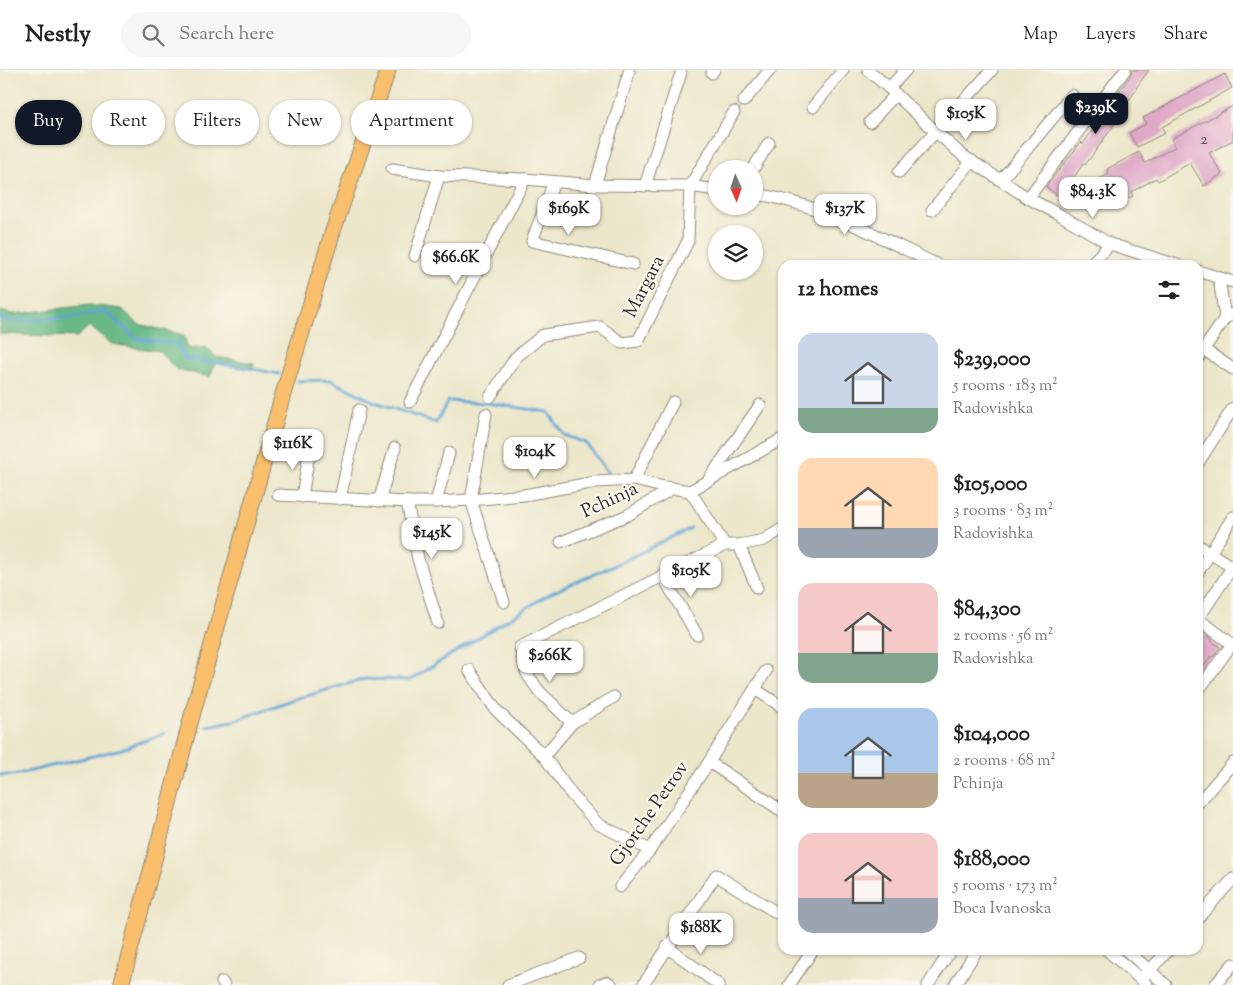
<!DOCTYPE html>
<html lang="en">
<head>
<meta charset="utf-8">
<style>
  body { margin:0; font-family:"Sorts Mill Goudy",serif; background:#f6f6f6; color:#222; height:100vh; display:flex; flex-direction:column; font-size:19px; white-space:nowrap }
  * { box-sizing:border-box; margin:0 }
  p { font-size:16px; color:#767676 }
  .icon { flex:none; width:28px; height:28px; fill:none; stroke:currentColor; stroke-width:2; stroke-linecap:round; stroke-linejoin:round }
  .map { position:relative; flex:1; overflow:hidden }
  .side { position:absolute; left:778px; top:190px; width:425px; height:695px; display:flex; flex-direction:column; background:#fff; border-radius:15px; box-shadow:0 1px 4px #0004 }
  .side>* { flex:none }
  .banner { position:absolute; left:15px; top:30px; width:475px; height:45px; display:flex; gap:10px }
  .needle { width:32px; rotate:177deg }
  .buttons { position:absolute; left:708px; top:90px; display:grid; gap:10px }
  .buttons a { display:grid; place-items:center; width:55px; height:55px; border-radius:50%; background:#fff; box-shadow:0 1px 4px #0004; font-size:25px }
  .price { position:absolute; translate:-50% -42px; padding:0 11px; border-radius:10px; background:#fff; color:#222; font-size:16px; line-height:32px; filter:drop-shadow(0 1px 2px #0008) }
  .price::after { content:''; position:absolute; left:50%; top:30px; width:15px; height:11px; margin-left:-8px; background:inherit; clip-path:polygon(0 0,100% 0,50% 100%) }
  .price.active { background:#111827; color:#fff }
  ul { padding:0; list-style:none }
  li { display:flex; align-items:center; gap:15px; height:125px; padding:0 20px }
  li span { display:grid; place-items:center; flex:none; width:140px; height:100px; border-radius:15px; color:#555 }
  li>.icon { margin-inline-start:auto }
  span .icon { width:60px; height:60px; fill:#fffc; stroke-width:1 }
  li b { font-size:21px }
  h2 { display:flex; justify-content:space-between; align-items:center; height:60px; padding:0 20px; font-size:21px }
  .pill { padding:0 18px; border-radius:22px; background:#fff; box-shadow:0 1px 4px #0004; font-size:18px; line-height:45px }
  .pill.active { background:#111827; color:#fff }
  header { display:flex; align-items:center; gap:30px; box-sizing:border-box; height:70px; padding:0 25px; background:#fff; border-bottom:1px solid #e0e0e0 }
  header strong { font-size:24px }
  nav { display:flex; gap:28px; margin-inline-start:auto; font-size:18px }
  .search { width:350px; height:45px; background:#f6f6f6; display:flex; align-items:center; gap:12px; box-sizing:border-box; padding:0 18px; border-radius:28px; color:#767676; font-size:19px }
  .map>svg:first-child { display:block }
  .forest { fill:#68b885; stroke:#4a7258 }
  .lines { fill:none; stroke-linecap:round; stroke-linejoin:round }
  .stream { stroke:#61a4d5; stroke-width:3 }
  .building { fill:#dfa8c7 }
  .minor-casing { stroke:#8c897b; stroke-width:13 }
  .major-casing { stroke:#8c897b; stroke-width:17 }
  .minor { stroke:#fff; stroke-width:11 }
  .major { stroke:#f9bf6d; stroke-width:15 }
  .labels { text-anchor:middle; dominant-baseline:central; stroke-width:4.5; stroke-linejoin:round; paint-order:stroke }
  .number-label { font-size:16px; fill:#584a52 }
  .street-label { font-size:19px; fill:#2b2b2b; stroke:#fbf7ec }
</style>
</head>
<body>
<header>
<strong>Nestly</strong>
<div class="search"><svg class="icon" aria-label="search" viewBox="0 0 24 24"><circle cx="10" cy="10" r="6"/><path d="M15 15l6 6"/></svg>Search here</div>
<nav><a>Map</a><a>Layers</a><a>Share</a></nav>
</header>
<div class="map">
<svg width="1233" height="915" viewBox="0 0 1233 915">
  <rect width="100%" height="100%" fill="#fbf7ec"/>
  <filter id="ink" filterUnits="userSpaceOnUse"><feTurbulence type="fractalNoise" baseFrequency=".02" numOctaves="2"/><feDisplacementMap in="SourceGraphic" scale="10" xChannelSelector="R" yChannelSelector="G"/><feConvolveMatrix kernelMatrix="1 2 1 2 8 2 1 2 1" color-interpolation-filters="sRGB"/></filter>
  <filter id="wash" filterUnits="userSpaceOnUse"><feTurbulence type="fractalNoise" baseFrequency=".0096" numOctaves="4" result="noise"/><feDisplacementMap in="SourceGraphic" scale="20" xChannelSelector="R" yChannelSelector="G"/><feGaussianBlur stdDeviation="1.12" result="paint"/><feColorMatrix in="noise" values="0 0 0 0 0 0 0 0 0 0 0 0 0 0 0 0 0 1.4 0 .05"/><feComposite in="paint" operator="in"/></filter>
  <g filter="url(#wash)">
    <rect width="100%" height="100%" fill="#ece7cb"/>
    <path class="forest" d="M89 235 122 239 138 254 184 265 188 279 206 277 216 287 254 293 253 299 215 293 210 307 176 299 159 281 112 274 89 256 77 267 0 264V241L13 244Z"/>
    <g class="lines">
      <g class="stream">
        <path d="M0 248 9 251 76 247 105 241 137 269 178 274 185 288 253 299 279 304"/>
        <path d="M298 311 330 310 375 332 436 353 448 331 487 333 548 342 564 365 586 373 612 408"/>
        <path d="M207 656 233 651 292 630 365 609 410 610 549 524 617 494 691 458"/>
        <path d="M0 705H14L122 679 165 663"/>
      </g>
    </g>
    <g id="blocks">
      <g class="building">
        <path d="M1132 0H1149L1136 18 1137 19 1119 44H1120L1112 58 1085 95 1083 94 1060 127 1046 117 1081 72 1083 74 1102 46H1101L1131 5Z"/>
        <path d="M1225 4 1232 18 1162 57 1165 63 1137 77 1129 63 1146 54 1143 48Z"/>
        <path d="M1233 36V70L1209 83 1222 104 1204 116 1190 93 1158 111 1156 108 1131 122 1133 126 1117 134 1112 124 1106 127 1097 110 1109 104 1107 99 1139 82 1145 93 1175 77 1171 69Z"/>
        <path d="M1204 563 1212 569 1211 571 1220 577 1213 587 1211 586 1198 605V573Z"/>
      </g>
    </g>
  </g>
  <g filter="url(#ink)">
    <use href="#blocks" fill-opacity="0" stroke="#8c897b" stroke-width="1"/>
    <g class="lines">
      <defs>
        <g id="minor">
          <path d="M868 0 889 18 935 61 962 85 1028 128 1062 146 1110 174 1177 195"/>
          <path d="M712 3 714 0"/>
          <path d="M889 18 906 0"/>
          <path d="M744 31 770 0"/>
          <path d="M813 37 843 0"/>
          <path d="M870 52 896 24"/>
          <path d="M392 99 439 106 525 109 595 115 690 116 716 120"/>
          <path d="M753 99 769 73"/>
          <path d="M899 102 992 0"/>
          <path d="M1001 110 1072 25"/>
          <path d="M554 112 532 171 633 194"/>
          <path d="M595 115 629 2"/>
          <path d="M645 116 681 3"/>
          <path d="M754 124C817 132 881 168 938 195"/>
          <path d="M1028 128 1125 0"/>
          <path d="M932 140 972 91"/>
          <path d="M415 186 439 106"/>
          <path d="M1090 195 1110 174"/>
          <path d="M1198 201 1233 212"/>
          <path d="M1219 208 1225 248"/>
          <path d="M1203 279 1233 299"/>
          <path d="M1198 288 1225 248 1233 244"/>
          <path d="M490 327 516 287 543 265 600 257 622 273 638 271 688 171 690 116 734 42"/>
          <path d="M410 332 525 109"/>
          <path d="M486 344 471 430 504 532"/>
          <path d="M1198 393 1233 338"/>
          <path d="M709 409 760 335"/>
          <path d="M634 410 673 332"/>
          <path d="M690 421 725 475H739L764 470 782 459"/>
          <path d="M278 425 407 432H436L471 430 524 425 596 412 634 410 659 416 690 421 782 369"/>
          <path d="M302 427 310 378"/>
          <path d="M340 429 359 340"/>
          <path d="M379 431 395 378"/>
          <path d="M407 432 418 489 438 553"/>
          <path d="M436 432 449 383"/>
          <path d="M561 472 628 445 673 418"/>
          <path d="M739 475 757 518"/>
          <path d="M1198 475 1232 497"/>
          <path d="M1198 502 1233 447"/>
          <path d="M662 505 697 565"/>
          <path d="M1198 549 1233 496"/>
          <path d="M469 600 496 640 544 686 571 724 598 754 650 780"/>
          <path d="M755 619 782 637"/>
          <path d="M1198 621 1232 574 1198 549"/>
          <path d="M572 653 539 621 527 604 520 577 725 475"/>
          <path d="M544 686 572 653 614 627"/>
          <path d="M709 692 782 741"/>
          <path d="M1198 733 1233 693"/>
          <path d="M620 817 650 780 709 692 766 601"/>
          <path d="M1198 848 1233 809"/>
          <path d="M667 877 719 915"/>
          <path d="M1107 880 1147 915"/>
          <path d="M1126 880 1166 915"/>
          <path d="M1144 906 1169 880"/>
          <path d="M222 912 224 915"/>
          <path d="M508 915 579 888"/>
          <path d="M599 915 607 912 612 915"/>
          <path d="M643 915 716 805 782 846"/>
          <path d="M789 915 813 880"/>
          <path d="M928 915 951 880"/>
          <path d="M955 915 977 880"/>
          <path d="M1215 915 1233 894"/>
        </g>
        <path id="major" d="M121 915 194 638 283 324 332 164 388 0"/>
      </defs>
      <use href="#minor" class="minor-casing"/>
      <use href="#major" class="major-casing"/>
      <use href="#minor" class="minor"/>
      <use href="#major" class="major"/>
    </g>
  </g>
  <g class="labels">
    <g class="number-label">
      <text x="1204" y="70">2</text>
    </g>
    <g class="street-label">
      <text transform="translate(645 217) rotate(-63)">Margara</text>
      <text transform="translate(610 431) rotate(-25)">Pchinja</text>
      <text transform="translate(650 744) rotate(-55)">Gjorche Petrov</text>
    </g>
  </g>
</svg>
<div class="buttons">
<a><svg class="needle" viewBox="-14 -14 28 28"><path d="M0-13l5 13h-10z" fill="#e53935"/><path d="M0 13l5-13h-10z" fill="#767676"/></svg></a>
<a><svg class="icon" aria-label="layers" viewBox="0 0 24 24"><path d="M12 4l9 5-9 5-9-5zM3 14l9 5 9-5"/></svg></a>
</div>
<b class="price active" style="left:1096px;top:65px">$239K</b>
<b class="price" style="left:966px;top:71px">$105K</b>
<b class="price" style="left:1093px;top:149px">$84.3K</b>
<b class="price" style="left:569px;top:166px">$169K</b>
<b class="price" style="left:845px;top:166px">$137K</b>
<b class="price" style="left:456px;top:215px">$66.6K</b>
<b class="price" style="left:293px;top:401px">$116K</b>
<b class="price" style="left:535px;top:409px">$104K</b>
<b class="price" style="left:432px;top:490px">$145K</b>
<b class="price" style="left:691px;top:528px">$105K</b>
<b class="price" style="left:550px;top:613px">$266K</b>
<b class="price" style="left:701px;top:885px">$188K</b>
<div class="banner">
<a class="pill active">Buy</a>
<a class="pill">Rent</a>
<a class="pill">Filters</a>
<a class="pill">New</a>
<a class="pill">Apartment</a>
</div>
<section class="side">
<h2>12 homes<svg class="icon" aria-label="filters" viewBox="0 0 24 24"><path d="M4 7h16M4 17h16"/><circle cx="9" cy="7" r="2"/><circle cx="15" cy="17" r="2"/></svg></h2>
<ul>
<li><span style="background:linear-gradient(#c9d6e8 75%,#7fa58c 0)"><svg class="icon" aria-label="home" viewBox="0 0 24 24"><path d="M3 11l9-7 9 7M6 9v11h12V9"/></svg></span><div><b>$239,000</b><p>5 rooms · 183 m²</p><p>Radovishka</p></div></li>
<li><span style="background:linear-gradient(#ffd9b3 70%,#9aa5b1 0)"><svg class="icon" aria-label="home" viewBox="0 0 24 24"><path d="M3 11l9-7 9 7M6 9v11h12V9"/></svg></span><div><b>$105,000</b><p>3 rooms · 83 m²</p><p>Radovishka</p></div></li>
<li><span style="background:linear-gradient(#f6c9c9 70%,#7fa58c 0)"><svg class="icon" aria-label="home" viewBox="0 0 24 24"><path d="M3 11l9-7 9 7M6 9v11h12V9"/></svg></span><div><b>$84,300</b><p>2 rooms · 56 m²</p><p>Radovishka</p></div></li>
<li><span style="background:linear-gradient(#a9c7e8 65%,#b9a48a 0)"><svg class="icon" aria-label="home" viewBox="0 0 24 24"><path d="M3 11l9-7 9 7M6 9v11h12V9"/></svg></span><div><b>$104,000</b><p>2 rooms · 68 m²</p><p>Pchinja</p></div></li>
<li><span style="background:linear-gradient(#f6c9c9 65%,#9aa5b1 0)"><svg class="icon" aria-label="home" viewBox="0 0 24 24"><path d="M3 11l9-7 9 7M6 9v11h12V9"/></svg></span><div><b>$188,000</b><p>5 rooms · 173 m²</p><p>Boca Ivanoska</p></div></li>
</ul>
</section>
</div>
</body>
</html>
